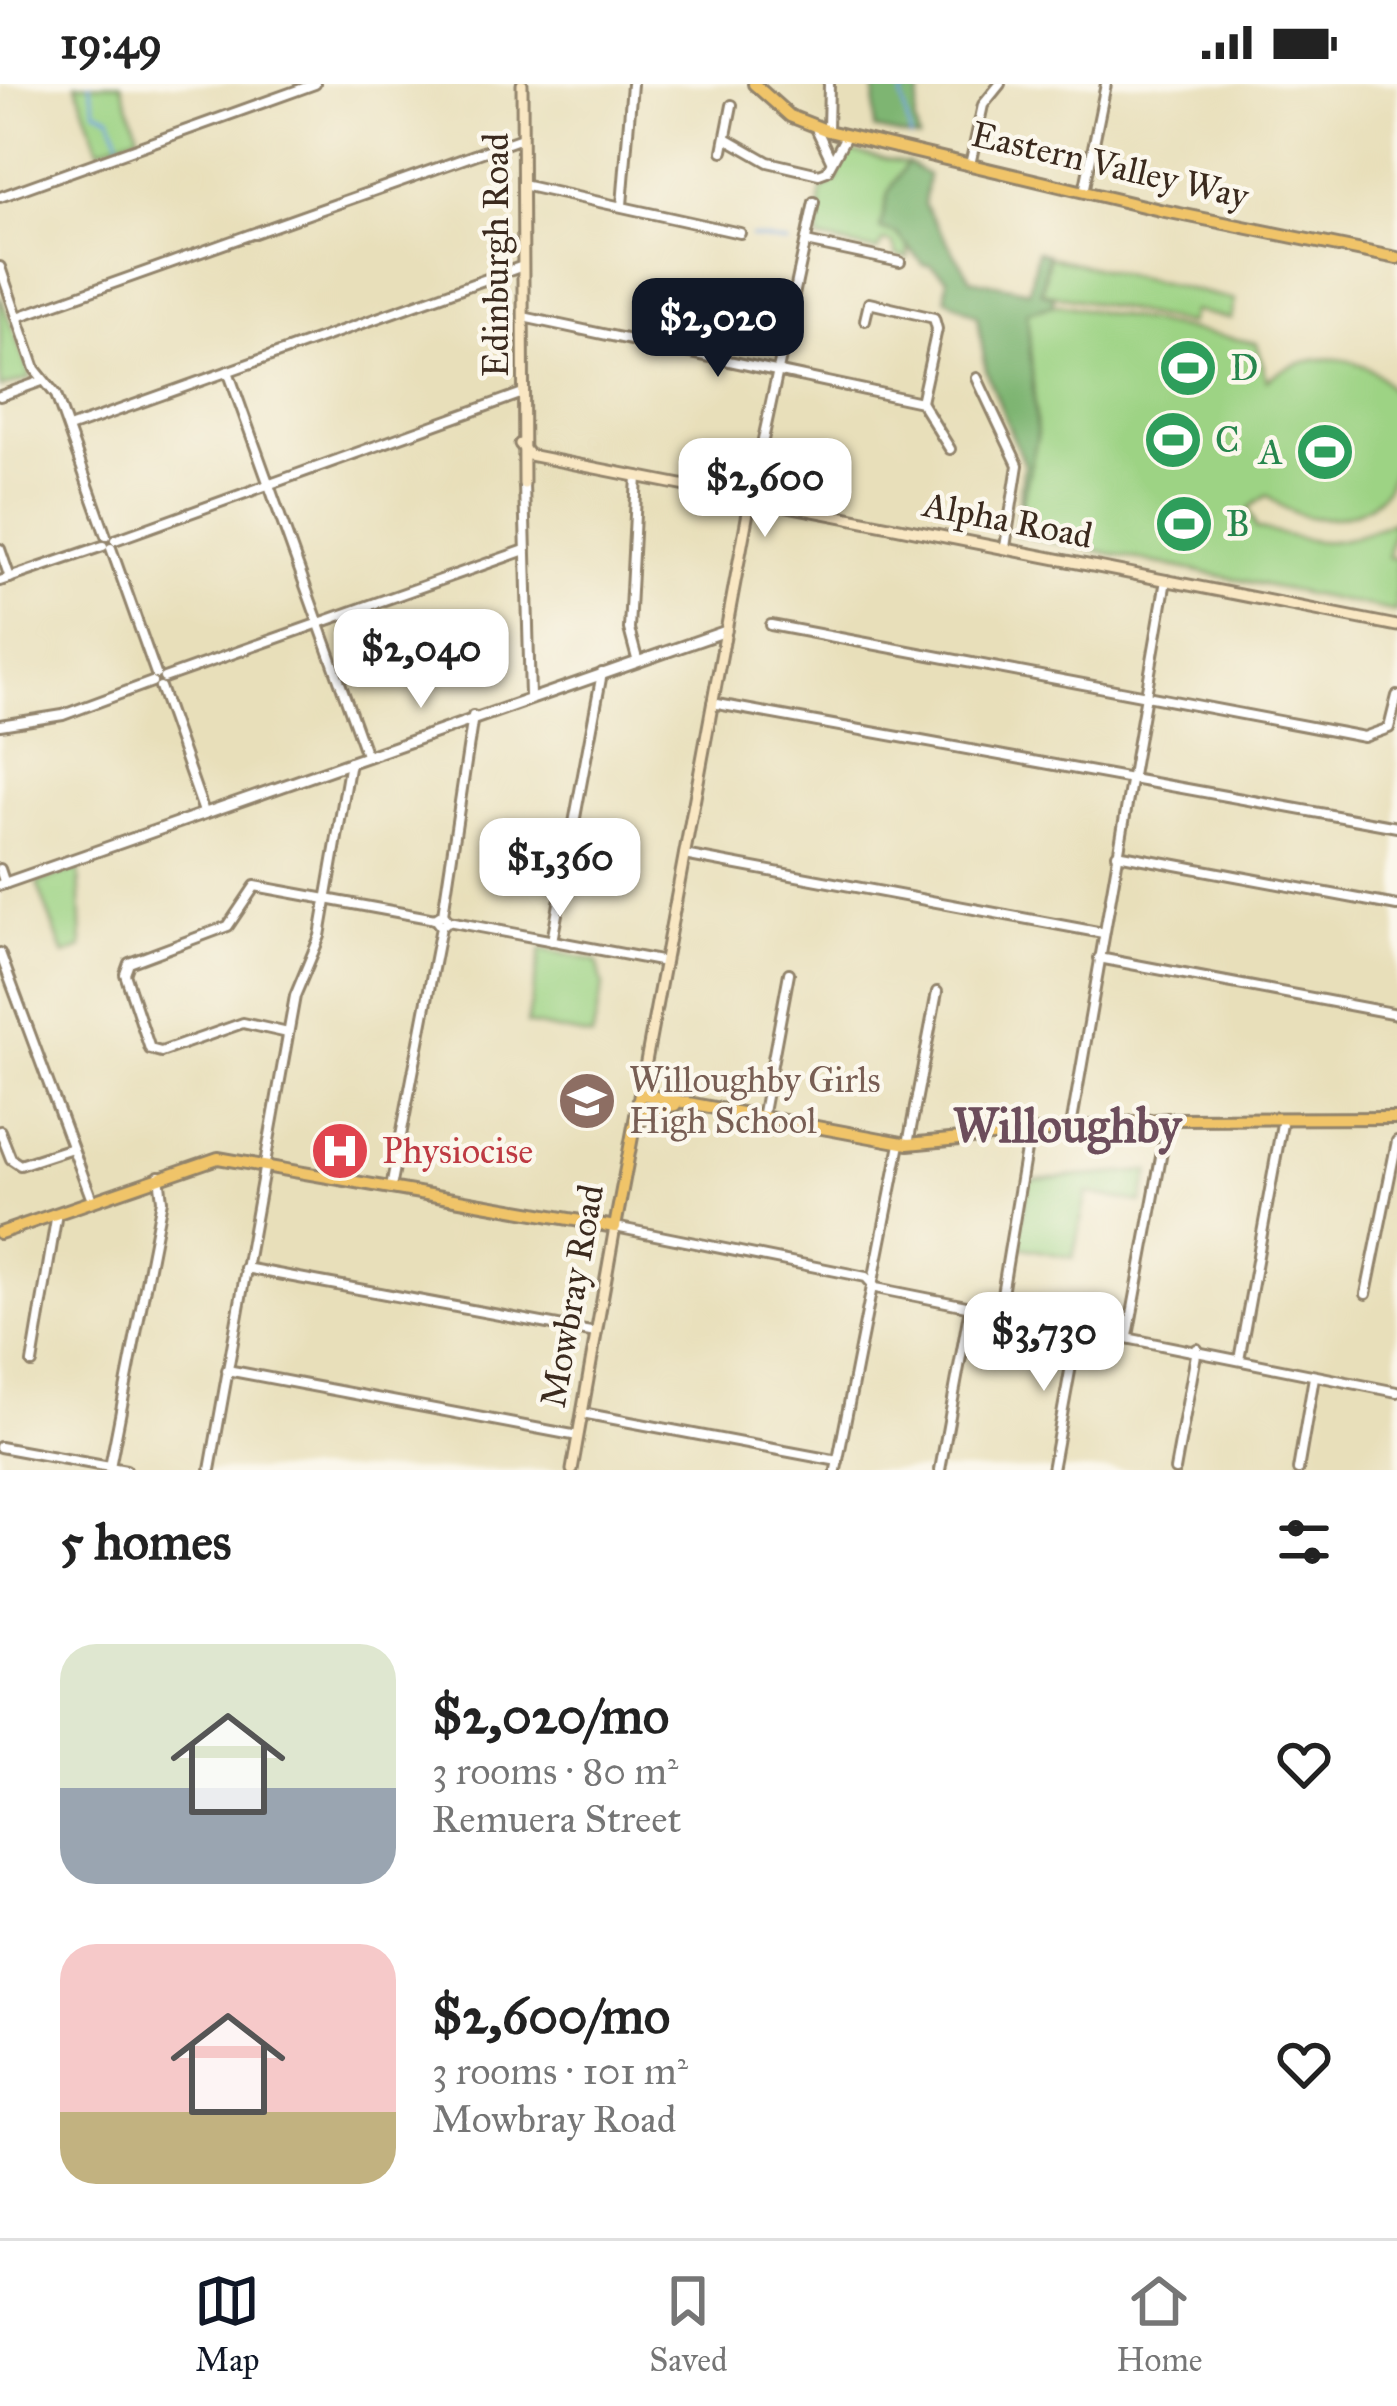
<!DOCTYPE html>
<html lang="en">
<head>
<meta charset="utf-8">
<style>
  body { margin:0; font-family:"IM FELL Great Primer",serif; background:#f6f6f6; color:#222; height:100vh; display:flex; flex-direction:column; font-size:45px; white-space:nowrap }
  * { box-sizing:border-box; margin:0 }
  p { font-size:39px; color:#767676 }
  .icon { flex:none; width:66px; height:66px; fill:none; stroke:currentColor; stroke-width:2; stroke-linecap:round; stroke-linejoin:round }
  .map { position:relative; height:1386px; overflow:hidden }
  .details { display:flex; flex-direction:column; background:#fff; flex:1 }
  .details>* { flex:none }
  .price { position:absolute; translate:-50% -102px; padding:0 27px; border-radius:24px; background:#fff; color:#222; font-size:39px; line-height:78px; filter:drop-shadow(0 3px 6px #0008) }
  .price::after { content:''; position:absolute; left:50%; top:72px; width:36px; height:27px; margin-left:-18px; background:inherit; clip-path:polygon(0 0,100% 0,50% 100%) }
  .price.active { background:#111827; color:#fff }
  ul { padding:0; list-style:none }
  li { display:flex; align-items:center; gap:36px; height:300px; padding:0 60px }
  li span { display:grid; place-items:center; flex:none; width:336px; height:240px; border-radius:36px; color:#555 }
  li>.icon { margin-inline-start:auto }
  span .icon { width:144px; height:144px; fill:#fffc; stroke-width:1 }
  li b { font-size:51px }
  h2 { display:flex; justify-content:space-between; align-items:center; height:144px; padding:0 60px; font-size:51px }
  .status { display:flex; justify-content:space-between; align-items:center; height:84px; padding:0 60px; background:#fff; direction:ltr }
  .status svg { height:33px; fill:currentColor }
  .tabs { display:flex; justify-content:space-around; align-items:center; height:168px; border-top:3px solid #e0e0e0; background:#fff; font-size:33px; color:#767676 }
  .tabs a { display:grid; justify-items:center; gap:6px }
  .tabs .active { color:#111827 }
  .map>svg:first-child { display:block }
  .green { fill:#9dd384; stroke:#6c7e51; stroke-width:3 }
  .forest { fill:#7eb572; stroke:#5c7048; stroke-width:3 }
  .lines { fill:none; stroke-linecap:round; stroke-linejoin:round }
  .stream { stroke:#72a2dc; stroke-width:3 }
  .minor-casing { stroke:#92846c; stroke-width:14 }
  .tertiary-casing { stroke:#92846c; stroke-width:15 }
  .secondary-casing { stroke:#92846c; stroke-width:15 }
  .primary-casing { stroke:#92846c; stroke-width:16 }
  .minor { stroke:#fff; stroke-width:8 }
  .tertiary { stroke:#fff; stroke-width:9 }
  .secondary { stroke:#f9e7c3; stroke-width:9 }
  .primary { stroke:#f0c469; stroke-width:10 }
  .labels { text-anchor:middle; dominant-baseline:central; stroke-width:9; stroke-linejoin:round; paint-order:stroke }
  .street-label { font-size:36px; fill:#3b2a1e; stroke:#fbf7ec }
  .leisure-label { font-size:36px; fill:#27864d; stroke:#fbf7ec; text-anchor:start }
  .education-label { font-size:36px; fill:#785e54; stroke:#fbf7ec; text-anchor:start }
  .health-label { font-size:36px; fill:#be3a42; stroke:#fbf7ec; text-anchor:start }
  .district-label { font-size:48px; font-weight:bold; fill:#6c4d5b; stroke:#fbf7ec }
</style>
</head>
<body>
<div class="status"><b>19:49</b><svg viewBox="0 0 49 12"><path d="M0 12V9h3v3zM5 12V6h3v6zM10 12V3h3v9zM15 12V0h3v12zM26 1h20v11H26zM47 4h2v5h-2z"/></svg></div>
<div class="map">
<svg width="1397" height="1386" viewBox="0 0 1397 1386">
  <rect width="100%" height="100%" fill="#fbf7ec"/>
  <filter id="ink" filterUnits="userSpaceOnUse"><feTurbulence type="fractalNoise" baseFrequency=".00833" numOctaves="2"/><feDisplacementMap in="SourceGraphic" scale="24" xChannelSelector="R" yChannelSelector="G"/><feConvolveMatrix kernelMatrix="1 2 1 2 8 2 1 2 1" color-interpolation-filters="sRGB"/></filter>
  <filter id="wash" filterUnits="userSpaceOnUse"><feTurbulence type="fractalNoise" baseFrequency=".004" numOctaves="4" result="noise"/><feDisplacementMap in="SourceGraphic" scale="48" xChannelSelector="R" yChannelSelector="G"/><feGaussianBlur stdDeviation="2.7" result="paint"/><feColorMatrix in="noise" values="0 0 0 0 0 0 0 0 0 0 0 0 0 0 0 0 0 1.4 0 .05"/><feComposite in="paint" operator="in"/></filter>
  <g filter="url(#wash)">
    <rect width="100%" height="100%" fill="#e8dfba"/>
    <g class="green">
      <path d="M76 0H121L139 50 99 65Z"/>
      <path d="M844 66 913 81 906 121 908 174 897 172 892 159 884 157 877 167 818 155 821 106 838 95Z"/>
      <path d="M1049 173 1235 216 1231 235 1193 227 1189 240 1042 208Z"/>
      <path d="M0 211 31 294 0 304Z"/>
      <path d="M1058 220 1257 259 1267 296C1304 267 1371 263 1395 313 1397 323 1397 338 1397 350 1397 390 1389 422 1343 432 1313 439 1289 431 1267 411L1249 424 1256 444C1325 461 1330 465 1395 437L1388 473 1397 475 1396 528 1015 450 1037 353 1027 228Z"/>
      <path d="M79 785 82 864 64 871 37 799Z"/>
      <path d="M541 865 597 877 603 902 592 953 527 940Z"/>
      <path d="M1150 1087 1142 1119 1087 1109 1073 1174 1016 1162 1030 1096Z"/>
    </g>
    <g class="forest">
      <path d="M875 0H921L915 39 919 55 874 45Z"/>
      <path d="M907 79 928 91 924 121 971 195 1029 207 1037 167 1048 171 1041 208 1054 213 1052 221 1027 228 1037 353 1015 450 1024 381 986 286 977 232 946 214 947 194 931 181H924L897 150 880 145 888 109Z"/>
    </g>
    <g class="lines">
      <g class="stream">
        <path d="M90 0 96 26 110 32 119 56"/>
        <path d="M908 0 902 14 911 54"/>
        <path d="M751 153 787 159"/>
      </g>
    </g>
  </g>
  <g filter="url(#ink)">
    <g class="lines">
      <defs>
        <g id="minor">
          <path d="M816 44 831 76"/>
          <path d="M828 46 829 0"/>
          <path d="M726 54 768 78 819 90 827 87 846 52"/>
          <path d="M723 67 732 21"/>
          <path d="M970 81 983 21 1000 0"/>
          <path d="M522 101 740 149"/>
          <path d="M1084 108 1106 0"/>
          <path d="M0 113 315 0"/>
          <path d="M622 121 632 0"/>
          <path d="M806 158 900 178"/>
          <path d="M0 183 35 285 56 311 106 452"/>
          <path d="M18 233 522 54"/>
          <path d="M523 233 921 318 950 365"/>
          <path d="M865 236 869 219 934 234 937 245 921 318"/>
          <path d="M228 287 366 671"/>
          <path d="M977 294 1018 381 1005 463"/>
          <path d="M0 312 42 297"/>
          <path d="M69 344 523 182"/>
          <path d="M524 400 530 612"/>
          <path d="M751 412 814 118"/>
          <path d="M115 456 523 309"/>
          <path d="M111 464 156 590"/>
          <path d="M0 465 10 494"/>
          <path d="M0 497 103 462"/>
          <path d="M771 541 1364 653 1389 644 1397 612"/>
          <path d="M637 575 629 545 637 392"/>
          <path d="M164 594 525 466"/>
          <path d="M160 603 204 728"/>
          <path d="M712 619 1397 743"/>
          <path d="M0 641 63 631 152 598"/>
          <path d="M1117 770 1397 822"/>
          <path d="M684 771 1103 849"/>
          <path d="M0 785 5 800"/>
          <path d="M443 830 473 632"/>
          <path d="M448 837 441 843 435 835 443 830 448 837 665 878"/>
          <path d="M552 857 602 589"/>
          <path d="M0 869 92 1116"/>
          <path d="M1099 874 1397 930"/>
          <path d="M288 949 243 939 161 968 150 965 125 890 129 879 228 842 255 802 435 835"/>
          <path d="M762 1034 789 889"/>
          <path d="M1071 1043 1166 496"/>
          <path d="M0 1047 11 1075 20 1081 72 1064"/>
          <path d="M908 1060 937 908"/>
          <path d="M391 1104 441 843"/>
          <path d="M615 1143 866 1193 876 1204 1397 1308"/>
          <path d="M245 1184 596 1249"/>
          <path d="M1366 1210 1397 1057"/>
          <path d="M999 1228 1029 1048"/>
          <path d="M1128 1252 1168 1035"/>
          <path d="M1239 1276 1283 1034"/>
          <path d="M32 1279 57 1129"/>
          <path d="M227 1286 578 1352"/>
          <path d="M582 1329 838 1377"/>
          <path d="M0 1363 126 1386"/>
          <path d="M110 1383 162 1116 159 1092"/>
          <path d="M210 1386 295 912 320 852 350 678"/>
          <path d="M836 1386 900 1060"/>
          <path d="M940 1386 970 1223"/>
          <path d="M1052 1386 1078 1243"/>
          <path d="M1175 1386 1197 1265"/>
          <path d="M1298 1386 1314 1293"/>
        </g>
        <path id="tertiary" d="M0 801 726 547"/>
        <g id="secondary">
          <path d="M522 0 524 400"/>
          <path d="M520 360 529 371 1397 542"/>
          <path d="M640 1010 751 412"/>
          <path d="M572 1386 615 1143"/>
        </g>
        <g id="primary">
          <path d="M754 0 790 32 828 47 1160 126 1397 174"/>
          <path d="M635 1042 651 1026 675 1021"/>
          <path d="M0 1149 218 1074 615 1143 640 1010 908 1060 1168 1035 1397 1034"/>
        </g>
      </defs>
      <use href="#minor" class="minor-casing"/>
      <use href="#tertiary" class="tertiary-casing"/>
      <use href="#secondary" class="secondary-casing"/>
      <use href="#primary" class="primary-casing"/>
      <use href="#minor" class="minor"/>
      <use href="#tertiary" class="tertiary"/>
      <use href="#secondary" class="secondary"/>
      <use href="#primary" class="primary"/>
    </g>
  </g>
  <defs>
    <symbol id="stadium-disc" viewBox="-11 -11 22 22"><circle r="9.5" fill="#2e9e5b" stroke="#fbf7ec"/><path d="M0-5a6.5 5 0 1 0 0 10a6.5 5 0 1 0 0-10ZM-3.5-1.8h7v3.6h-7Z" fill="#fff"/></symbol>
    <symbol id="school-disc" viewBox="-11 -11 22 22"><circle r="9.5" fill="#8d6e63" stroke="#fbf7ec"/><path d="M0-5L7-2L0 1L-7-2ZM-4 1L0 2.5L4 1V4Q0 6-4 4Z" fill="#fff"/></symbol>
    <symbol id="hospital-disc" viewBox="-11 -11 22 22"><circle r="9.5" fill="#e0444e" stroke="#fbf7ec"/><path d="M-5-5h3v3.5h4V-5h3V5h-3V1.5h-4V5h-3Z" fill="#fff"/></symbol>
  </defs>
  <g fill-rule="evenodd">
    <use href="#stadium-disc" x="1155" y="251" width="66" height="66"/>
    <use href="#stadium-disc" x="1140" y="323" width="66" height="66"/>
    <use href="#stadium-disc" x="1292" y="335" width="66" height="66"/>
    <use href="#stadium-disc" x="1151" y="407" width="66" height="66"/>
    <use href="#school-disc" x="554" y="984" width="66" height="66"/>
    <use href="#hospital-disc" x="307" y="1034" width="66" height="66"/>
  </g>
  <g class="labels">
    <g class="street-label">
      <text transform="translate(1110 81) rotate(13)">Eastern Valley Way</text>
      <text transform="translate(496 171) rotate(-90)">Edinburgh Road</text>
      <text transform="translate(1008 436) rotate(11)">Alpha Road</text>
      <text transform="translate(572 1212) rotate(-80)">Mowbray Road</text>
    </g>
    <g class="leisure-label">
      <text x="1230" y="284">D</text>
      <text x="1215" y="356">C</text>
      <text x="1283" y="368" text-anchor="end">A</text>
      <text x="1226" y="440">B</text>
    </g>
    <g class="education-label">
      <text x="629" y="996">Willoughby Girls<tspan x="629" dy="41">High School</tspan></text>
    </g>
    <g class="health-label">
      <text x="382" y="1067">Physiocise</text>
    </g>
    <g class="district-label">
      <text x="1067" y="1041">Willoughby</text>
    </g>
  </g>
</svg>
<b class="price active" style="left:718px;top:296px">$2,020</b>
<b class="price" style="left:765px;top:456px">$2,600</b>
<b class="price" style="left:421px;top:627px">$2,040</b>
<b class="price" style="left:560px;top:836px">$1,360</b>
<b class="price" style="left:1044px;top:1310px">$3,730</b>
</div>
<section class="details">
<h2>5 homes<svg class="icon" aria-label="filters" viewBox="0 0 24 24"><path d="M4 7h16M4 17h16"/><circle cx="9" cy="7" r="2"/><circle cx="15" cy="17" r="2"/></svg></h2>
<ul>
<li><span style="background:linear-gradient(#dfe7d0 60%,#9aa5b1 0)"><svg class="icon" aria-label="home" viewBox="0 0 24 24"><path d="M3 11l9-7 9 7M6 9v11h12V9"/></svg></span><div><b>$2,020/mo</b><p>3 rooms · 80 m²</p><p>Remuera Street</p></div><svg class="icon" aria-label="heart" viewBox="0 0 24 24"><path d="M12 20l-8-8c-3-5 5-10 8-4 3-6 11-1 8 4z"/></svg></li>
<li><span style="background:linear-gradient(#f6c9c9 70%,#c2b280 0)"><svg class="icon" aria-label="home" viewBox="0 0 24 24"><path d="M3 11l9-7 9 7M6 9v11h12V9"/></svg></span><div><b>$2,600/mo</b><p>3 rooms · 101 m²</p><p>Mowbray Road</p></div><svg class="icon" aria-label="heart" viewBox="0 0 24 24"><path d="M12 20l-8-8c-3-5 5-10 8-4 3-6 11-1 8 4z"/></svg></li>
</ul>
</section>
<nav class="tabs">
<a class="active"><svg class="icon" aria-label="map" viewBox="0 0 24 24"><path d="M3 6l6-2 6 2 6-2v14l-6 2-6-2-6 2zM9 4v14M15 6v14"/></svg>Map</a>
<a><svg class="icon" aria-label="saved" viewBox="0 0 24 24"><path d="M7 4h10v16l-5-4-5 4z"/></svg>Saved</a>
<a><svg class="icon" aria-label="home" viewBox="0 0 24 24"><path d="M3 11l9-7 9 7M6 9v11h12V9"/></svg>Home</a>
</nav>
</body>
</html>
